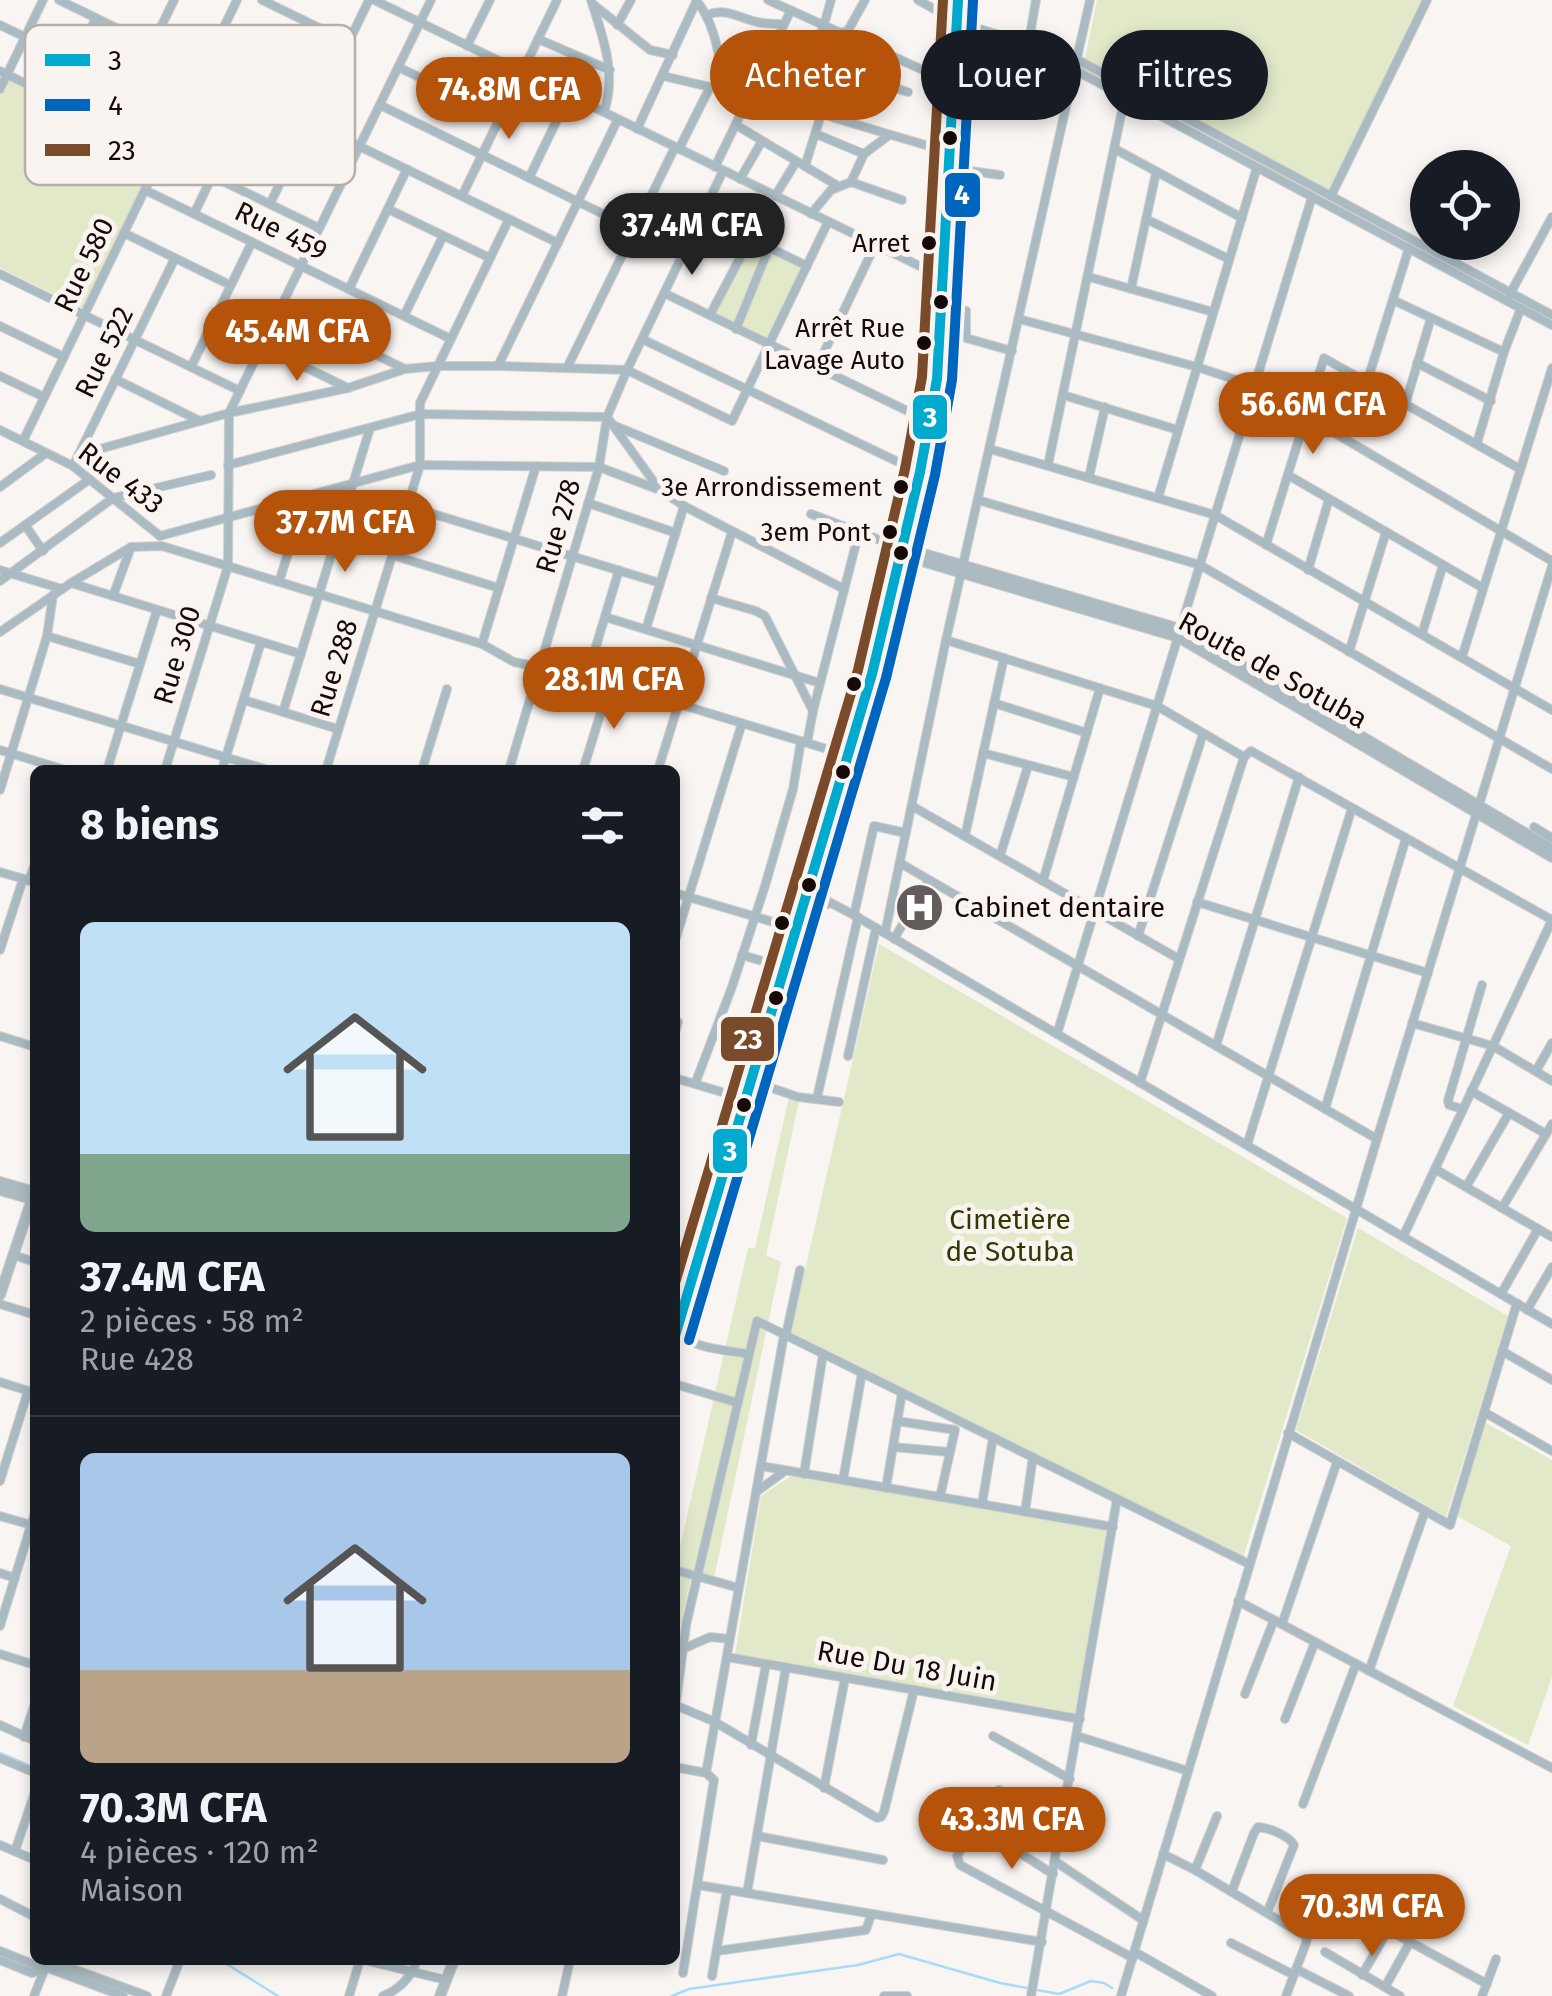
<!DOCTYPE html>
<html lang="fr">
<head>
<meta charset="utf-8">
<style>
  body { margin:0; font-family:"Fira Sans",sans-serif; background:#242831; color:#f1f3f6; height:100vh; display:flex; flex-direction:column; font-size:38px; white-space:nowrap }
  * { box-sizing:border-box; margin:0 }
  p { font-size:32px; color:#9ea1a6 }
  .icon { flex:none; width:55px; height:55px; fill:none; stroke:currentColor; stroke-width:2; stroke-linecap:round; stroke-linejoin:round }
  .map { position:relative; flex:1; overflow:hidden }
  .drawer { position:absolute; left:30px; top:765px; width:650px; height:1200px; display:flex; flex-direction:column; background:#171b24; border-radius:15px; box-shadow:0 5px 15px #0003 }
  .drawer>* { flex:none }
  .banner { position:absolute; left:710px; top:30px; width:690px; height:90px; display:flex; gap:20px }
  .controls { position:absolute; left:1410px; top:150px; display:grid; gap:20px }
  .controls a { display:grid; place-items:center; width:110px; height:110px; border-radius:50%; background:#171b24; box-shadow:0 5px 15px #0003; font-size:50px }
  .price { position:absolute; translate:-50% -85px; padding:0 22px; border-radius:35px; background:#b45309; color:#fff; font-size:32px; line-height:65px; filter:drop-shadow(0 2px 5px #0008) }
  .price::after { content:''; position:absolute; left:50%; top:60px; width:30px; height:22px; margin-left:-15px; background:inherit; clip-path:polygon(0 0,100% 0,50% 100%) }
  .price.on { background:#222; color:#fff }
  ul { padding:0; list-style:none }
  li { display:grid; align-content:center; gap:20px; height:530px; padding:0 50px }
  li+li { border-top:2px solid #363941 }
  li span { display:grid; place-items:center; height:310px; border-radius:15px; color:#555 }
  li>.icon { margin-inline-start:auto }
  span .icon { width:180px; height:180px; fill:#fffc; stroke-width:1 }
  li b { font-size:42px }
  h2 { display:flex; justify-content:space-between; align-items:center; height:120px; padding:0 50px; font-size:42px }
  .pill { padding:0 35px; border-radius:45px; background:#171b24; box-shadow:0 5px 15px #0003; font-size:35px; line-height:90px }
  .pill.on { background:#b45309; color:#fff }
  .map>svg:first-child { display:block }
  .green { fill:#e1e9c9 }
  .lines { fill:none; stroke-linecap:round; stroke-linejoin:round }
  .stream { stroke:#a6dcfa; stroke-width:2.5 }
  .minor-casing { stroke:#d3cfce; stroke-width:10 }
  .major-casing { stroke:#d3cfce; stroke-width:12 }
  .minor { stroke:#abbbc3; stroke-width:8 }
  .major { stroke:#acbac1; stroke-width:10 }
  .bus-1-casing { stroke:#faf4f1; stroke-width:18 }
  .bus-2-casing { stroke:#faf4f1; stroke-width:18 }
  .bus-3-casing { stroke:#faf4f1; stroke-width:18 }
  .bus-1 { stroke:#00a9ce; stroke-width:10 }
  .bus-2 { stroke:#0065bd; stroke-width:10 }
  .bus-3 { stroke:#7a4b2a; stroke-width:10 }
  .bus-dot { fill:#150a07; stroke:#faf4f1; stroke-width:4 }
  .labels { text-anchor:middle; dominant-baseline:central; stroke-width:10; stroke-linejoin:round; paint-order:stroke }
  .bus-label { font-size:26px; fill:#150a07; stroke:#faf4f1; text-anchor:end }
  .street-label { font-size:28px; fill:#150a07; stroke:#faf4f1 }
  .poi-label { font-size:28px; fill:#150a07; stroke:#faf4f1; text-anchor:start }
  .park-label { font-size:28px; fill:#2e3a01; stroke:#faf4f1 }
  .key { fill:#faf4f1; stroke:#b5aeab; stroke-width:2.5 }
  .key-label { font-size:28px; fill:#150a07 }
  .line-badge { stroke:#faf4f1; stroke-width:4 }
  .badge-label { font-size:28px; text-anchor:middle; font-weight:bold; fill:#fff }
</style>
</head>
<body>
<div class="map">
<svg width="1552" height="1996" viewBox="0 0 1552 1996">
  <rect width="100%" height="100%" fill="#f8f5f3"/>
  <g class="green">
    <path d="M1097 0H1424L1328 193 1085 58Z"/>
    <path d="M7 80 158 153 83 308 0 268V94Z"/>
    <path d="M752 243 801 269 766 341 714 316Z"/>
    <path d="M879 944 1347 1218 1243 1558 791 1332Z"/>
    <path d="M789 1097 799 1101 766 1255 781 1262 714 1578 692 1574 675 1649V1569L748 1248H755Z"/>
    <path d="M1358 1228 1508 1316 1446 1517 1296 1430Z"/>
    <path d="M1484 1422 1552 1460V1677L1528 1745 1453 1706 1511 1546 1457 1516Z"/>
    <path d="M791 1476 1109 1529 1075 1713 735 1654 761 1496Z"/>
  </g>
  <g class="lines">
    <g class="stream">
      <path d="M0 1753 35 1768"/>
      <path d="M220 1960 278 1996"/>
      <path d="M672 1996 689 1989 858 1965 899 1954 1000 1983 1059 1994 1091 1981 1104 1983 1112 1988"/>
    </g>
    <defs>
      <g id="minor">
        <path d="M59 0 558 243"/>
        <path d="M262 0 348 42"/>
        <path d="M374 0 936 274"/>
        <path d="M591 0C603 37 617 74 604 112"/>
        <path d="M696 0C716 24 719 59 726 89"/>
        <path d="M768 0 945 80"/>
        <path d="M918 0 957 22 1067 56 1076 63"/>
        <path d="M594 5 650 50 673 55"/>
        <path d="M707 15C725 7 739 18 757 22 766 24 774 24 783 24"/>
        <path d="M0 25 25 37"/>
        <path d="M617 25 631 0"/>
        <path d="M224 27 330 79"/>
        <path d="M846 34 865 0"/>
        <path d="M538 39 610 70"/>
        <path d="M152 45 174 0"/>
        <path d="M467 46 490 0"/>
        <path d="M1028 46 1036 0"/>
        <path d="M76 60 183 112"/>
        <path d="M1078 60 1552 315"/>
        <path d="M398 67 500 116"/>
        <path d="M954 68 1016 81"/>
        <path d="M1073 69 1552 325"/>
        <path d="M835 70 908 92"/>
        <path d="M0 71 164 151"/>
        <path d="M663 76 710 87 752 92 786 113 821 114 942 150"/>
        <path d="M0 89 43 0"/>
        <path d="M57 99 96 18"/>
        <path d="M380 105 683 253"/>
        <path d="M786 113 824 25 831 0"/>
        <path d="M736 125 838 186"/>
        <path d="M637 129 697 0"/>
        <path d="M816 134 864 154"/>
        <path d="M679 149 710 87"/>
        <path d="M1115 149 1242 218"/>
        <path d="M805 166 835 70 843 32"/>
        <path d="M715 167 791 10"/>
        <path d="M949 168 1000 175"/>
        <path d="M212 176 319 228"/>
        <path d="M529 178 569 95"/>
        <path d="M740 179 762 141"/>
        <path d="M851 182 902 200"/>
        <path d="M145 190 451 339"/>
        <path d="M462 196 557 0"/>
        <path d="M775 196 796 162"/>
        <path d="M1331 196 1427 0"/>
        <path d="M270 204 369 0"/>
        <path d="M388 209 490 258"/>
        <path d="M194 214 252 94"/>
        <path d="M811 214 831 190 851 182 864 154 889 135"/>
        <path d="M702 215 807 266"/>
        <path d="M1146 219 1229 259"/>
        <path d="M124 233 230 285"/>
        <path d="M0 274 240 391"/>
        <path d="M1089 277 1213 312"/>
        <path d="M349 289 407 169"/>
        <path d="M1131 289 1156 173"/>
        <path d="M664 293 922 418"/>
        <path d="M1510 294 1552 217"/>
        <path d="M1393 300 1504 352"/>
        <path d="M941 306 966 311V338L1012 351"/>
        <path d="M281 308 405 369"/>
        <path d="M710 315 750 239"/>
        <path d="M404 316 443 236"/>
        <path d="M1019 319 1197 367 1255 386 1552 561"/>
        <path d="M0 326 64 357"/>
        <path d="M736 329 769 248"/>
        <path d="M642 339 917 471"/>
        <path d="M262 346 348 388"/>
        <path d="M1417 363 1491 401"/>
        <path d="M498 366 618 119"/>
        <path d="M191 367 252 242"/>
        <path d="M817 367 875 245"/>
        <path d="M567 368 675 147"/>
        <path d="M0 376 44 397"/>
        <path d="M115 379 200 421"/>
        <path d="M1367 382 1409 248"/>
        <path d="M1063 395 1178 430"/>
        <path d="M1405 405 1431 318"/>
        <path d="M613 425 724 471"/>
        <path d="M0 430 73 466 160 536"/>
        <path d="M23 441 237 0"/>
        <path d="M1477 443 1504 352 1521 308"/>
        <path d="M990 449 1215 515 1552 710"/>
        <path d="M78 455 229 413 348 388 405 369 437 366H498L627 370 732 421 828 222"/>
        <path d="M228 465 421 414 607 417 659 489 684 506 844 589"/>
        <path d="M1048 465 1125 96"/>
        <path d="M73 466 175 258"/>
        <path d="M1288 475 1483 588"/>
        <path d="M1089 477 1105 407"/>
        <path d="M0 487 46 453"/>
        <path d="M1158 498 1257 167"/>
        <path d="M978 500 1200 565 1552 769"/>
        <path d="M588 503 676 533"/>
        <path d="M407 506 660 583"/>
        <path d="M811 514 896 546"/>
        <path d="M25 525 43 551"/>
        <path d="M160 536 420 465 599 467 657 489"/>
        <path d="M0 543 90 479"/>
        <path d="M1266 545 1324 358 1520 469"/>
        <path d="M392 555 499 588"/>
        <path d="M0 570 62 589"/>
        <path d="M1308 570 1329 499"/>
        <path d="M0 581 113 498 211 475"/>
        <path d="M279 582 306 496"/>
        <path d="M71 583 301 654"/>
        <path d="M113 596 131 547"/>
        <path d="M711 598 756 611 765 616 813 711 807 743"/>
        <path d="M605 617 820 683"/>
        <path d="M646 629 684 506"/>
        <path d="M0 632 71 583 131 547 162 546 482 644 514 662 587 676 840 753"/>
        <path d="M1422 634 1443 565"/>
        <path d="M47 636 140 664"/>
        <path d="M946 640 1157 706 1244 757 1251 751 1552 920 1403 1237"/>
        <path d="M482 644 536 466"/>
        <path d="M1349 652 1386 532"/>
        <path d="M1462 657 1552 368"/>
        <path d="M587 676 619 570"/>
        <path d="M0 689 268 770"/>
        <path d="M244 700 338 729"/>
        <path d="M994 703 1087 733"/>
        <path d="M813 711 859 532"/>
        <path d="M283 712 370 428"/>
        <path d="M0 750 65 770"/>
        <path d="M983 753 1074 777"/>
        <path d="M107 770 157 610"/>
        <path d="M165 770 228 566 229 413 431 0"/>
        <path d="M222 770 261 642"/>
        <path d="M326 770 420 465V403L509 219"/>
        <path d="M422 770 447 689"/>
        <path d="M509 770 599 467 607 417 627 370 723 171"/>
        <path d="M583 770 610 683"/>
        <path d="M658 770 732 532"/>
        <path d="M0 790 47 636 53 595"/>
        <path d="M912 806 1179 959"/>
        <path d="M1534 827 1552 838"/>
        <path d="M965 836 1004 658"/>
        <path d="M1000 856 1028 766"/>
        <path d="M900 863 1377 1139"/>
        <path d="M0 872 35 882"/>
        <path d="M29 881 35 863"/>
        <path d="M1043 881 1100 688"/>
        <path d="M675 893 790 927"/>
        <path d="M827 901 854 915 1552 1324"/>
        <path d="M1197 902 1428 973"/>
        <path d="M854 915 874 826 906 833"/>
        <path d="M885 933 946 640 1090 0"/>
        <path d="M1138 936 1203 734"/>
        <path d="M894 939 929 880"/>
        <path d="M675 941 742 723"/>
        <path d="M0 950 23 879"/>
        <path d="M742 955 779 966"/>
        <path d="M1412 1023 1493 1046 1552 1081"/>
        <path d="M675 1033 678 1022"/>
        <path d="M1057 1034 1312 197"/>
        <path d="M0 1036 35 1047"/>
        <path d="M1216 1046 1299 777"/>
        <path d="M848 1056 876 928"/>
        <path d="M1536 1071 1552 1043"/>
        <path d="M675 1078 745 1099"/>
        <path d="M751 1081 798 1097 839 1102"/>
        <path d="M1140 1083 1244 757"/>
        <path d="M695 1084 732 987 765 886 793 789 801 741"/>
        <path d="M1471 1091 1546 1134"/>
        <path d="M817 1098 858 917"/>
        <path d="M1325 1109 1406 838"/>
        <path d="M1463 1109 1449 1105 1448 1101 1482 985"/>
        <path d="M1247 1145 1352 808"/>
        <path d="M1435 1169 1552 1237"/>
        <path d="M1466 1187 1509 1113"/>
        <path d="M1502 1208 1552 1124"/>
        <path d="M13 1255 35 1262"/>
        <path d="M1501 1294 1538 1229"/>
        <path d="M0 1304 35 1315"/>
        <path d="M1527 1310 1552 1267"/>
        <path d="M676 1332C694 1349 726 1350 749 1354"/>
        <path d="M786 1335 800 1270"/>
        <path d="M1502 1351 1552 1380"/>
        <path d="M0 1382 35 1393"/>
        <path d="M675 1384 738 1403"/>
        <path d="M1484 1412 1552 1451"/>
        <path d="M897 1421 955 1430 940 1497"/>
        <path d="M1288 1433 1450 1525 1517 1303"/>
        <path d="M893 1447 949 1452"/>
        <path d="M761 1466 1113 1527"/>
        <path d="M804 1474 823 1354"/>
        <path d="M843 1480 862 1373"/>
        <path d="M0 1481 28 1391"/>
        <path d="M886 1488 902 1393"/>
        <path d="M756 1492 785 1471"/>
        <path d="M982 1504 993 1438"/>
        <path d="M1025 1512 1033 1457"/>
        <path d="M0 1516 35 1526"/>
        <path d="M675 1570 739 1588"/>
        <path d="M0 1573 15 1578"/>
        <path d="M1238 1601 1552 1768"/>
        <path d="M1282 1624 1337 1462"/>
        <path d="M0 1626 35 1512"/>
        <path d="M683 1649 710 1637 730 1639"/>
        <path d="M0 1654 35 1665"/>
        <path d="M727 1657 1080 1719"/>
        <path d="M1369 1671 1425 1511"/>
        <path d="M1245 1694 1274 1620"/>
        <path d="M675 1705 715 1722 877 1818 881 1817 884 1812 914 1690"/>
        <path d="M675 1711 686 1625 757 1321 1249 1564"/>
        <path d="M1285 1719 1315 1642"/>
        <path d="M0 1725 35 1741"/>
        <path d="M993 1736 1070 1779"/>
        <path d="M1077 1736 1188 1771"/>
        <path d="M24 1737 35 1703"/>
        <path d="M751 1745 766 1664"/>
        <path d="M0 1758 35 1773"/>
        <path d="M675 1767 706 1773 714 1780 683 1973"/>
        <path d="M706 1773 784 1335"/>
        <path d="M824 1788 845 1678"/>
        <path d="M1303 1804 1356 1664"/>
        <path d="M1062 1823 999 1790 994 1793 957 1856 960 1865 1133 1958"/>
        <path d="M977 1826 1053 1874"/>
        <path d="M757 1836 883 1860"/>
        <path d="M0 1845 35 1860"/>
        <path d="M15 1851 35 1792"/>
        <path d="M1163 1854 1195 1870 1307 1937 1306 1943 1286 1996"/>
        <path d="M1056 1862 1143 1920"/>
        <path d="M1195 1870 1217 1816"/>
        <path d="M698 1885 1042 1942"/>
        <path d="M1232 1891 1254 1833 1258 1827C1270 1828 1289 1836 1294 1845L1267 1913"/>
        <path d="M747 1893 786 1667"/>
        <path d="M0 1899 35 1917"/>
        <path d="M1337 1902 1487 1984"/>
        <path d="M1231 1943 1294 1975"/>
        <path d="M0 1951 35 1965 47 1961"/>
        <path d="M717 1951 866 1930 871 1915"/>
        <path d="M1135 1952 1212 1996"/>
        <path d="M1325 1952 1400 1996"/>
        <path d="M0 1960 32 1973 45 1967 123 1996"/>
        <path d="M49 1960 147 1996"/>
        <path d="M364 1960 446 1980"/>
        <path d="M1296 1969 1349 1996"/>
        <path d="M1362 1975 1388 1930"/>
        <path d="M712 1976 727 1890"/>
        <path d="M1385 1987 1410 1942"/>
        <path d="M34 1996 45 1968"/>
        <path d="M166 1996 180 1960"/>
        <path d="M349 1996 360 1960"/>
        <path d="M383 1996C400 1989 411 1978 417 1960"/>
        <path d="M562 1996 570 1960"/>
        <path d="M884 1996H907"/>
        <path d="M1031 1996 1117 1499"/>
        <path d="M1121 1996 1377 1139 1552 566"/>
        <path d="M1482 1996 1496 1959"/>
      </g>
      <g id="major">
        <path d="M900 547 1180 629 1552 849"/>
        <path d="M895 553 1178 637 1552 857"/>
        <path d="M799 895C845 737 896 580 922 417 929 377 931 336 934 296 941 197 944 99 950 0"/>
        <path d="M802 912 813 905 828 903 816 888 813 878"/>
        <path d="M0 1182 35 1192"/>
        <path d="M0 1190 35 1200"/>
        <path d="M0 1295 32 1199"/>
        <path d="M675 1336 872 674 920 472 937 379 958 0"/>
        <path d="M440 1996 454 1960"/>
      </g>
    </defs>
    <use href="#minor" class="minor-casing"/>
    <use href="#major" class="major-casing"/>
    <use href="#minor" class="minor"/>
    <use href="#major" class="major"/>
    <defs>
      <path id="bus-1" d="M675 1336 872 674 920 472 937 379 958 0"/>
      <path id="bus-2" d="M689 1340 886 678 935 475 952 380 973 1"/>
      <path id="bus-3" d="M675 1283 858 670 905 469 922 377 943 0"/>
    </defs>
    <use href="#bus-1" class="bus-1-casing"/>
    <use href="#bus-2" class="bus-2-casing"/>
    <use href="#bus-3" class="bus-3-casing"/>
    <use href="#bus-1" class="bus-1"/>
    <use href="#bus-2" class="bus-2"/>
    <use href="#bus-3" class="bus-3"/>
  </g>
  <defs>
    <symbol id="hospital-disc" viewBox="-11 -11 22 22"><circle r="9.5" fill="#645c5a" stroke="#faf4f1"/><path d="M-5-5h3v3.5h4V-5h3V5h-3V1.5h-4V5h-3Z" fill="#fff"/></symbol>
  </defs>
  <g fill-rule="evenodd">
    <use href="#hospital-disc" x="892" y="880" width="55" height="55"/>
  </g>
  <g class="bus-dot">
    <circle cx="950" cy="138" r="9"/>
    <circle cx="929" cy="243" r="9"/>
    <circle cx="941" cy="302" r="9"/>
    <circle cx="924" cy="343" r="9"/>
    <circle cx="901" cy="487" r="9"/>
    <circle cx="890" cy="532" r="9"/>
    <circle cx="901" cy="553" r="9"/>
    <circle cx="854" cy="684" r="9"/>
    <circle cx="843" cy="772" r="9"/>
    <circle cx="809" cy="885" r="9"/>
    <circle cx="782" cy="923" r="9"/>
    <circle cx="776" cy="998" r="9"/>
    <circle cx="744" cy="1105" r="9"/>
  </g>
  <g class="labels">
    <g class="bus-label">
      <text x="910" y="243">Arret</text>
      <text x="905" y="328">Arrêt Rue<tspan x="905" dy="32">Lavage Auto</tspan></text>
      <text x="882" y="487">3e Arrondissement</text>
      <text x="871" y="532">3em Pont</text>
    </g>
    <g class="street-label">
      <text transform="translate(281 231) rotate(26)">Rue 459</text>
      <text transform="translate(84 265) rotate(-64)">Rue 580</text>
      <text transform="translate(104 352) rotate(-64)">Rue 522</text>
      <text transform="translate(121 478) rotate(37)">Rue 433</text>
      <text transform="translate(558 526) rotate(-74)">Rue 278</text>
      <text transform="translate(177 655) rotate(-73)">Rue 300</text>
      <text transform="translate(334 668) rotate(-73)">Rue 288</text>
      <text transform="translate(1273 670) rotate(29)">Route de Sotuba</text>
      <text transform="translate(907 1666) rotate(10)">Rue Du 18 Juin</text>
    </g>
    <g class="poi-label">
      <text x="954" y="907">Cabinet dentaire</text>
    </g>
    <g class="park-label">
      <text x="1010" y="1219">Cimetière<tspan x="1010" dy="32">de Sotuba</tspan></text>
    </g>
  </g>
  <rect x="25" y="25" width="330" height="160" rx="15" class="key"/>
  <rect x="45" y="54" width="45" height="12" fill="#00a9ce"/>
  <rect x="45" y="99" width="45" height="12" fill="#0065bd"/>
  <rect x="45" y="144" width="45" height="12" fill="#7a4b2a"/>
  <g class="key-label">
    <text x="108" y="70">3</text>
    <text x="108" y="115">4</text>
    <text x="108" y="160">23</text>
  </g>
  <g class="line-badge">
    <rect x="943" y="171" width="39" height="48" rx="10" fill="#0065bd"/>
    <rect x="911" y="393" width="38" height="48" rx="10" fill="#00a9ce"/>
    <rect x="719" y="1015" width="57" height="48" rx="10" fill="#7a4b2a"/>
    <rect x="711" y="1127" width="38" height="48" rx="10" fill="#00a9ce"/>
  </g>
  <g class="badge-label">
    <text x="962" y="204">4</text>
    <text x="930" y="427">3</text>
    <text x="748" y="1049">23</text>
    <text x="730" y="1161">3</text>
  </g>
</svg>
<div class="controls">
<a><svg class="icon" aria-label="locate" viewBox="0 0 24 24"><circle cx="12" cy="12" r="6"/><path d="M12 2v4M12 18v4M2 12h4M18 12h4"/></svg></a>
</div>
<b class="price" style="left:509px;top:142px">74.8M CFA</b>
<b class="price on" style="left:692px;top:278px">37.4M CFA</b>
<b class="price" style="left:297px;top:384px">45.4M CFA</b>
<b class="price" style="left:1313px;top:457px">56.6M CFA</b>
<b class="price" style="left:345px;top:575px">37.7M CFA</b>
<b class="price" style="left:614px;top:732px">28.1M CFA</b>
<b class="price" style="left:1012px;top:1872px">43.3M CFA</b>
<b class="price" style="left:1372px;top:1959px">70.3M CFA</b>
<div class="banner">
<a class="pill on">Acheter</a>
<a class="pill">Louer</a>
<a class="pill">Filtres</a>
</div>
<section class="drawer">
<h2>8 biens<svg class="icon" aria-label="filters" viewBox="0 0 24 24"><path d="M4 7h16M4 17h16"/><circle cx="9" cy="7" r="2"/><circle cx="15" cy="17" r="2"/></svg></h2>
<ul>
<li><span style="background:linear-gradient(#bfe0f5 75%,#7fa58c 0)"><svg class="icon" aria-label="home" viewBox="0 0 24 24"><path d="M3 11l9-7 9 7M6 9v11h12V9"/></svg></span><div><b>37.4M CFA</b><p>2 pièces · 58 m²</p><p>Rue 428</p></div></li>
<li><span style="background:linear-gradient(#a9c7e8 70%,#b9a48a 0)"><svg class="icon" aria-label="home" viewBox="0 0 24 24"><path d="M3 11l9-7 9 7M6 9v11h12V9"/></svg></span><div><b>70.3M CFA</b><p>4 pièces · 120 m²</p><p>Maison</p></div></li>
</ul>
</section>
</div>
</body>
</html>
